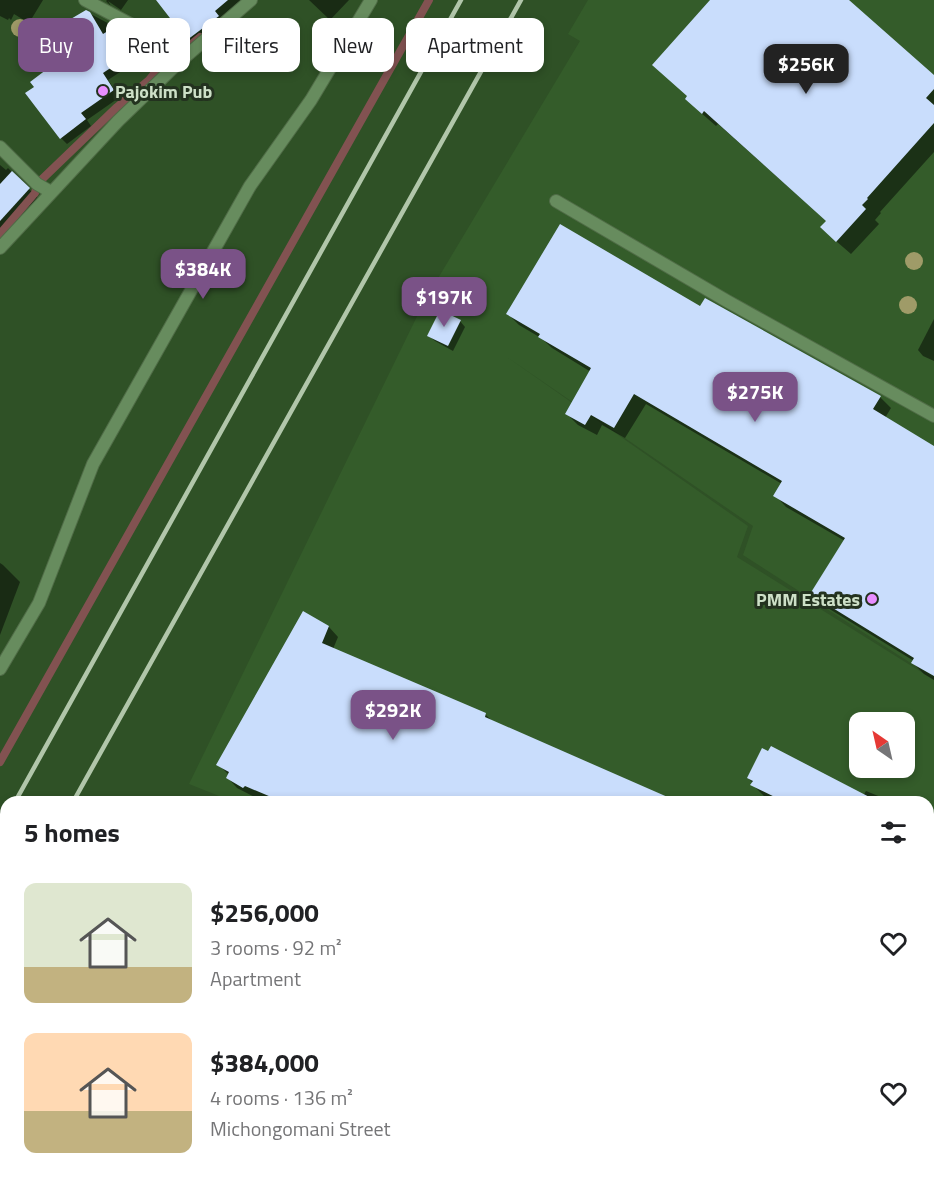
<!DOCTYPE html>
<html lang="en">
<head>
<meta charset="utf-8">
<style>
  body { margin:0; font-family:"Titillium Web",sans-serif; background:#f2f2f2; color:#202124; height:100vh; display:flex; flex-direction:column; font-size:22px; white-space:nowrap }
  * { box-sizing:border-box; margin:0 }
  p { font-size:20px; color:#757577 }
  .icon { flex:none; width:33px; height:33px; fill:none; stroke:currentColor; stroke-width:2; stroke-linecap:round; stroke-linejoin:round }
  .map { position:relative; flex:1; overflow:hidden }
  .sheet { position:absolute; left:0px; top:796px; width:934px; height:386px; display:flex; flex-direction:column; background:#fff; border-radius:18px 18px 0 0; box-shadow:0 3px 9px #0003 }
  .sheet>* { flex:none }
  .hud { position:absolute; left:18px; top:18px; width:600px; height:54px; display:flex; gap:12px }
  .needle { width:39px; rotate:326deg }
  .fabs { position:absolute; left:849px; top:712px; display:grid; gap:12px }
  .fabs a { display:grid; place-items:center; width:66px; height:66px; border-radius:12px; background:#fff; box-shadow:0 3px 9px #0003; font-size:30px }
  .price { position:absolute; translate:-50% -51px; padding:0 14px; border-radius:12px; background:#7a5287; color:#fff; font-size:20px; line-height:39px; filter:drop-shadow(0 2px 3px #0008) }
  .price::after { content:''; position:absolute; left:50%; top:36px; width:18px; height:14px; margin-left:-9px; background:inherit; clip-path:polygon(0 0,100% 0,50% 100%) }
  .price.active { background:#222; color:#fff }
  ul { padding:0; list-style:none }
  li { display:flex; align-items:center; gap:18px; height:150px; padding:0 24px }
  li span { display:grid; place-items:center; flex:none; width:168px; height:120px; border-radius:12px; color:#555 }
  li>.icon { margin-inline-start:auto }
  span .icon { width:72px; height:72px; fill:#fffc; stroke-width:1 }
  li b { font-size:26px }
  h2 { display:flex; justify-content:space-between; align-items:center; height:72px; padding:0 24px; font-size:26px }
  .tag { padding:0 21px; border-radius:12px; background:#fff; box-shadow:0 3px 9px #0003; font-size:21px; line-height:54px }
  .tag.active { background:#7a5287; color:#fff }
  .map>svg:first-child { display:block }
  .built { fill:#345c2a; fill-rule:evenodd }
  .shadow { fill:#0007 }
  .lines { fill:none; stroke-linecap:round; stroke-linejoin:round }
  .stream { stroke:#825251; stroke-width:8 }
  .building { fill:#c9ddfc }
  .service-casing { stroke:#506c47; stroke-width:14 }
  .minor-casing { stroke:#506c47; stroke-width:14 }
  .path { stroke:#6f8b67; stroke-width:4; stroke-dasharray:4.5 3; stroke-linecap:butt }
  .service { stroke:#678c5e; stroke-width:12 }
  .minor { stroke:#678c5e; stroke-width:12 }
  .rail { stroke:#b1c6aa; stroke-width:4.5 }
  .tree { fill:#9f9b68 }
  .poi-dot { fill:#e88eff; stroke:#23321f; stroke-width:2 }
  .labels { text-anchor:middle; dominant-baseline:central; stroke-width:6; stroke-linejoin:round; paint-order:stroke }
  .poi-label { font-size:18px; font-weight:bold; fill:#cde0c7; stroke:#23321f; text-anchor:start }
</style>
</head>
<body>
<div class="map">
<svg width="934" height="1181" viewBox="0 0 934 1181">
  <rect width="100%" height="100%" fill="#2f5126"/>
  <g class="built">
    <path d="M588 0H934V678L743 555 753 526 507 357 748 526 737 557 934 680V1077L929 1089 928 802H234L189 784 425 300 580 41 568 34ZM860 723H904V768H860Z"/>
    <path d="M6 1116V1176H874L872 1181H0V1127Z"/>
  </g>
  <g class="shadow">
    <path d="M0 0H43L29 23 14 14 11 20 9 18 8 20 0 16Z"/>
    <path d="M107 0H128L121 10 108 1 111 6 106 1Z"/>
    <path d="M157 0H241L220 18 223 23 194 45Z"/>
    <path d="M309 0H349L330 20Z"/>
    <path d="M712 0H847L934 78V152L880 212 881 213 875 220 879 224 851 254 836 241 828 222 718 124 716 126 700 112Z"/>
    <path d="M87 12 128 34 135 41 144 56 108 80 120 97 87 120 91 126 67 144 61 138 65 58Z"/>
    <path d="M0 165 6 170 8 168 42 202 0 252Z"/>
    <path d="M700 308 880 397 891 408 885 418 934 447V680L924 674 913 663 914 661 823 605 812 594 845 541 786 507 775 495 782 484 646 404 625 438 602 425 597 435 578 425 567 414 591 372 552 348 541 338 519 325 508 314Z"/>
    <path d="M934 319V361L923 356 918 350Z"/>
    <path d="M460 321 465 327 453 351 435 341 429 336Z"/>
    <path d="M0 563 3 565 20 582 0 635Z"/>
    <path d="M304 613 329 627 338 637 333 649 485 714 493 722 675 802H381L362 794 358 802H264L237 788 228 778 229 775 218 764Z"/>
    <path d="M748 778 863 796 866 791 893 802H775L765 797 752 784 753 783Z"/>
    <path d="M928 818 934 821V876L928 874Z"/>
    <path d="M1 1150 6 1153V1176H42L47 1181H0Z"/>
    <path d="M236 1176H553L564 1181H233Z"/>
    <path d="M603 1176H818L816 1181H601Z"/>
  </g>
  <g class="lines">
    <g class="stream">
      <path d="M185 49 200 37"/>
      <path d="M0 234 35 193 37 184 117 107 149 80 162 64 160 59 127 26"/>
      <path d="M0 762 429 0"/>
    </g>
  </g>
  <g class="building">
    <path d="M156 0H228L215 11 219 16 187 40Z"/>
    <path d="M710 0H849L934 75V89L926 98 934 105V123L867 198 868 199 862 205 866 209 836 242 820 227 826 221 704 111 702 114 685 99 687 96 652 65Z"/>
    <path d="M86 10 90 12 103 34 116 26 128 32 139 49 103 73 114 90 81 113 86 119 60 139 25 93 34 87 30 82 63 57 47 33Z"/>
    <path d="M12 171 30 188 0 221V184Z"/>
    <path d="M560 224 700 306 705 298 881 396 873 409 934 446V676L911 663 914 658 810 594 845 538 773 496 782 481 634 394 614 428 591 415 585 425 565 414 591 368 538 337 540 334 506 314Z"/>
    <path d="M440 310 461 320 448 346 427 336Z"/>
    <path d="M303 611 329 626 322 643 486 713 485 717 679 802H283L245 786 243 788 226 778 229 772 216 765Z"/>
    <path d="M771 746 879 802H785L750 785 753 781 747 778 762 748 768 751Z"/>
  </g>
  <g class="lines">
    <defs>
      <path id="service" d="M556 201 727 301 934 416"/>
      <g id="minor">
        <path d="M85 0 136 27 177 64"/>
        <path d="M0 147 37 184 51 192"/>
        <path d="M0 248 118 121 177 64 251 0"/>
        <path d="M0 669 39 603 93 464 250 186 311 100 371 0"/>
        <path d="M928 1113 934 1102"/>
        <path d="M895 1181 898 1176"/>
      </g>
    </defs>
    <use href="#service" class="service-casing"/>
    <use href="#minor" class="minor-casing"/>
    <path class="path" d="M927 1181 934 1167"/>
    <use href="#service" class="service"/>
    <use href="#minor" class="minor"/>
    <g class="rail">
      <path d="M15 802 461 0"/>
      <path d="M73 802 521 0"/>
      <path d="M0 829 6 818"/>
      <path d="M0 934 6 923"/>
    </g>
  </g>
  <g class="tree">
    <circle cx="20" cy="28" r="9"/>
    <circle cx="914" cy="261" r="9"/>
    <circle cx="908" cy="305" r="9"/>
  </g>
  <g class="poi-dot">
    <circle cx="103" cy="91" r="6"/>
    <circle cx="872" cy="599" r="6"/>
  </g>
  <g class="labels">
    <g class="poi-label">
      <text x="115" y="91">Pajokim Pub</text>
      <text x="860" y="599" text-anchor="end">PMM Estates</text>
    </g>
  </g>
</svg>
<div class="fabs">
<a><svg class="needle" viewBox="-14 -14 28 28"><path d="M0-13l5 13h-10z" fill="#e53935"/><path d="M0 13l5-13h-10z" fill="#757577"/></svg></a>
</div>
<b class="price active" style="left:806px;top:95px">$256K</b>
<b class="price" style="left:203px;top:300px">$384K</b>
<b class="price" style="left:444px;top:328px">$197K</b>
<b class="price" style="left:755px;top:423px">$275K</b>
<b class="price" style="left:393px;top:741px">$292K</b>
<div class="hud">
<a class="tag active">Buy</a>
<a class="tag">Rent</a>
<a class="tag">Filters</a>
<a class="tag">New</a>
<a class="tag">Apartment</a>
</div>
<section class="sheet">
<h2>5 homes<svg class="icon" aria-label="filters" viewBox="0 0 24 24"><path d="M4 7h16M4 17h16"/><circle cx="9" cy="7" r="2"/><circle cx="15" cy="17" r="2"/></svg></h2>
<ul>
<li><span style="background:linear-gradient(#dfe7d0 70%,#c2b280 0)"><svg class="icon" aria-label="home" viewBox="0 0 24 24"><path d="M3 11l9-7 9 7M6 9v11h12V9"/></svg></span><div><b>$256,000</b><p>3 rooms · 92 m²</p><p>Apartment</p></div><svg class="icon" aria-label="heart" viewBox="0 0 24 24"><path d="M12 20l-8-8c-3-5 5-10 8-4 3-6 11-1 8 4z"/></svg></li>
<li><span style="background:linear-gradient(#ffd9b3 65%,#c2b280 0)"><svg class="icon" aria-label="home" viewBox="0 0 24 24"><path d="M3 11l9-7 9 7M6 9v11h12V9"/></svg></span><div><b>$384,000</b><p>4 rooms · 136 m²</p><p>Michongomani Street</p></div><svg class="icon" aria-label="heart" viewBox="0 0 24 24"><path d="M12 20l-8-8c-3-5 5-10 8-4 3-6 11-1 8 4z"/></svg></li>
</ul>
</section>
</div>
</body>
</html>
